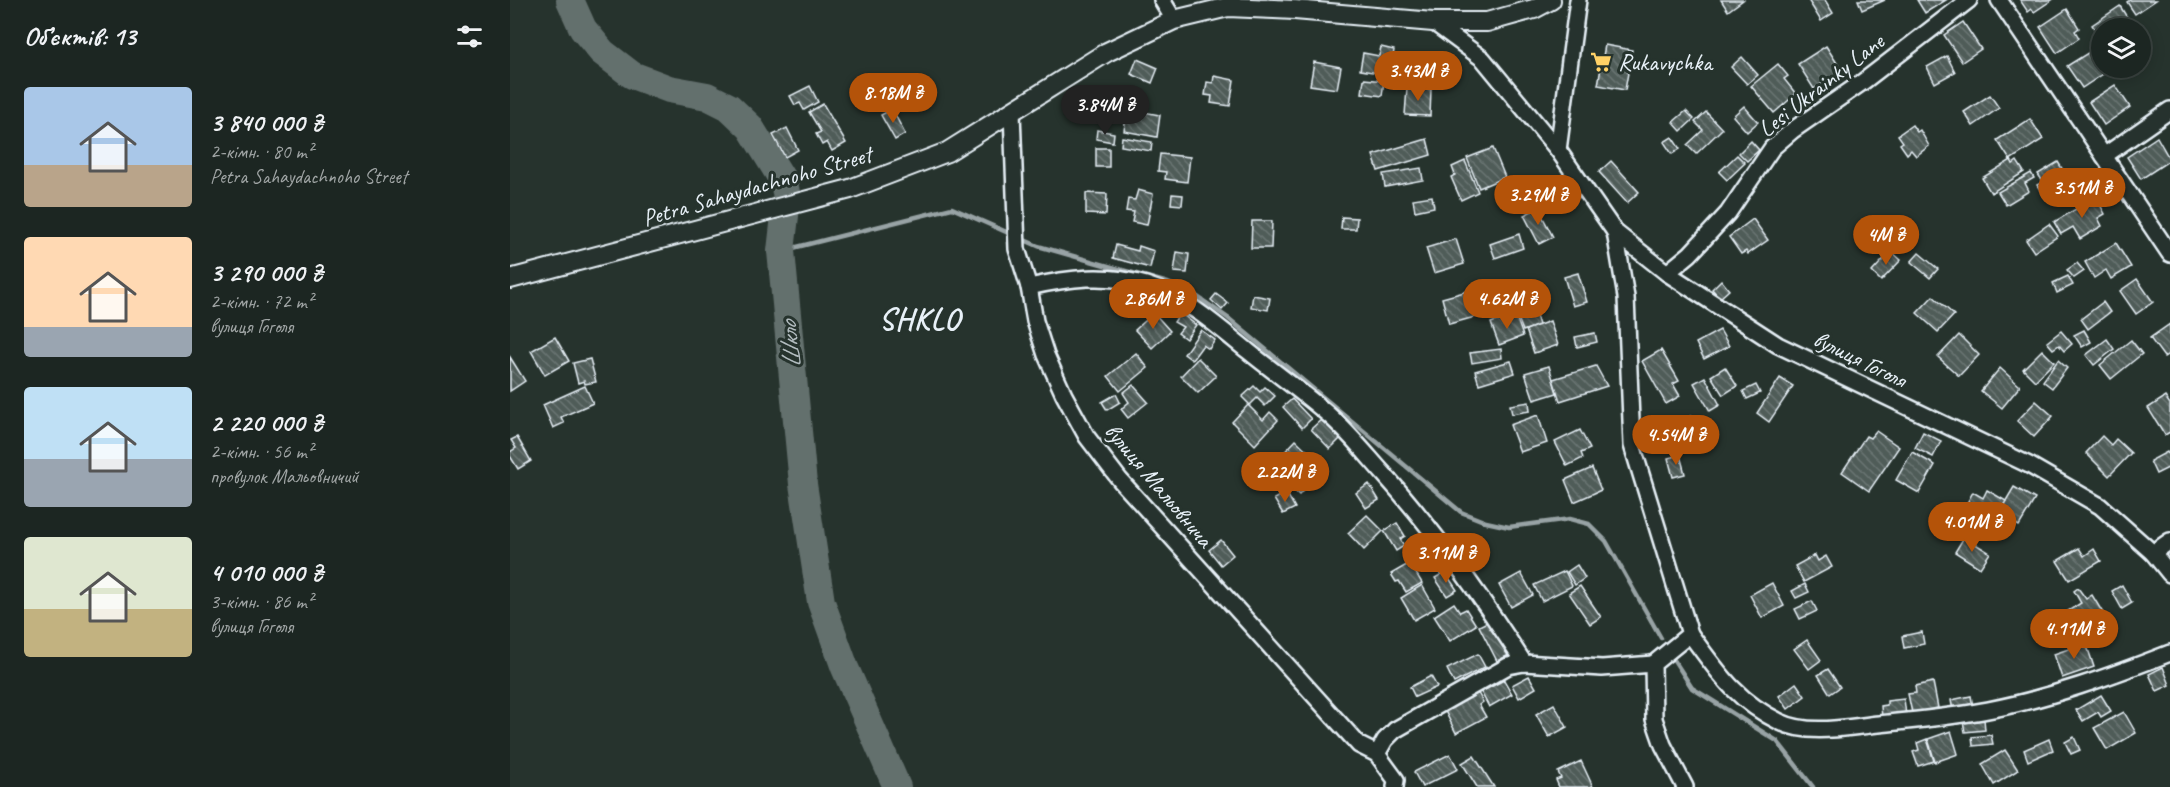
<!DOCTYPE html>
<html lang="uk">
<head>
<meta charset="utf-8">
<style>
  body { margin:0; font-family:Caveat,sans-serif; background:#29322f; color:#f1f3f6; height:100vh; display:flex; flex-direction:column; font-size:22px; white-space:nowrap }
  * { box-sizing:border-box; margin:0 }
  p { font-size:20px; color:#a0a5a5 }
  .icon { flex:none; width:33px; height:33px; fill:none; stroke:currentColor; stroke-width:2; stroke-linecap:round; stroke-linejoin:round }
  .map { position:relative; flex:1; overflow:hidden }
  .side { display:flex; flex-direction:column; background:#1c2622; width:510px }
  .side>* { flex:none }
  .tools { position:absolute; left:1581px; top:18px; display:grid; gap:12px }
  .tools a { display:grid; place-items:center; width:60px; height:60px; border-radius:50%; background:#1c2622; box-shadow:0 3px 15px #0003,0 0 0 2px #3a4340; font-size:30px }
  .price { position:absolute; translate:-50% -51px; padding:0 14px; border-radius:21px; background:#b45309; color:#fff; font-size:20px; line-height:39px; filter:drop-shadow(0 2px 3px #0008) }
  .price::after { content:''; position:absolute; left:50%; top:36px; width:18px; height:14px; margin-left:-9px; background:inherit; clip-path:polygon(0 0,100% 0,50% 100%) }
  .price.active { background:#222; color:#fff }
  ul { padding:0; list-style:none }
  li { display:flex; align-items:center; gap:18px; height:150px; padding:0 24px }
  li span { display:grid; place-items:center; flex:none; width:168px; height:120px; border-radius:6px; color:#555 }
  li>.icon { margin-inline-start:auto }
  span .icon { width:72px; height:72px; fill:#fffc; stroke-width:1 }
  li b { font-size:26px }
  h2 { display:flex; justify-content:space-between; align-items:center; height:72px; padding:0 24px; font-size:26px }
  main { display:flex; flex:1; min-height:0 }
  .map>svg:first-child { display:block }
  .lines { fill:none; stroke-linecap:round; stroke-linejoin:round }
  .stream { stroke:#98a3a5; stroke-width:4.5 }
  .river { stroke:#636f6d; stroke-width:28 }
  .building { fill:url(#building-back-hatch); stroke:#e8f1f8; stroke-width:1.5 }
  .minor-casing { stroke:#e8f1f8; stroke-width:20 }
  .tertiary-casing { stroke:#e8f1f8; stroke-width:22 }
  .minor { stroke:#26332d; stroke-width:15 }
  .tertiary { stroke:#26332d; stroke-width:18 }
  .labels { text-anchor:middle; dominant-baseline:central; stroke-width:6; stroke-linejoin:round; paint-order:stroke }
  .poi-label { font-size:24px; fill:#e8f1f8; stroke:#26332d; text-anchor:start }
  .street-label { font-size:24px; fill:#e8f1f8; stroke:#26332d }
  .water-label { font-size:26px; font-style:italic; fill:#b3bdc0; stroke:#26332d }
  .district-label { font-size:30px; font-weight:bold; letter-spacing:1.5px; fill:#e8f1f8; stroke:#26332d }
</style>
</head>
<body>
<main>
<section class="side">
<h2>Об’єктів: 13<svg class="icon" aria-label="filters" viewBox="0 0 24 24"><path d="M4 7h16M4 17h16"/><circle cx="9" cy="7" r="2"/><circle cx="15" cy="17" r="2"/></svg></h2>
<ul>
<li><span style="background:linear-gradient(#a9c7e8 65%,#b9a48a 0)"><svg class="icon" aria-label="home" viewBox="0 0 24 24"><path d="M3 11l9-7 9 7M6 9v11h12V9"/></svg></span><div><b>3 840 000 ₴</b><p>2-кімн. · 80 m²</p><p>Petra Sahaydachnoho Street</p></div></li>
<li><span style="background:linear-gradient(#ffd9b3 75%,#9aa5b1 0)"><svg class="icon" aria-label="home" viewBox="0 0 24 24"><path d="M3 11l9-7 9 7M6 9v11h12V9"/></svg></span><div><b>3 290 000 ₴</b><p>2-кімн. · 72 m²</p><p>вулиця Гоголя</p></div></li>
<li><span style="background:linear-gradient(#bfe0f5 60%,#9aa5b1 0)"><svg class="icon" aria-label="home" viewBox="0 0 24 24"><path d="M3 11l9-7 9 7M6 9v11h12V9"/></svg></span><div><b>2 220 000 ₴</b><p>2-кімн. · 56 m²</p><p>провулок Мальовничий</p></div></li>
<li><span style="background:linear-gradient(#dfe7d0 60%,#c2b280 0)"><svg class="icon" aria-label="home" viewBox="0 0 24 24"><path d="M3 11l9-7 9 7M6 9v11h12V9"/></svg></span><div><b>4 010 000 ₴</b><p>3-кімн. · 86 m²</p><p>вулиця Гоголя</p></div></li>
</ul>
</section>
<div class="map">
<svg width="1660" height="787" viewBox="0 0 1660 787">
  <defs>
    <pattern id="building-back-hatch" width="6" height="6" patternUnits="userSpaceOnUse" patternTransform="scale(1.5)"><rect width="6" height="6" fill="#505c59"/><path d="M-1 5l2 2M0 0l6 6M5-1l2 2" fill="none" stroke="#697472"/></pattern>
  </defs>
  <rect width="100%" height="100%" fill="#26332d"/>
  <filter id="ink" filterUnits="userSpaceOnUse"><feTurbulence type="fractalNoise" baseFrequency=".0167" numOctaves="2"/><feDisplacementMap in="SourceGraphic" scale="12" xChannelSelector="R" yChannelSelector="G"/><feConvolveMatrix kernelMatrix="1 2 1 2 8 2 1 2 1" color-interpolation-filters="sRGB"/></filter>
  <g filter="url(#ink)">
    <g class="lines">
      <g class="stream">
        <path d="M271 251 442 208 528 246 658 283 682 293 718 318 951 512 976 522 999 527 1060 519 1079 524 1096 541 1151 638"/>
        <path d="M1164 660 1182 688 1267 741 1303 787"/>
      </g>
      <path class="river" d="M60 0 73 29 92 52 122 75 159 89 197 96 219 107 240 127 274 182 277 198 271 251 293 484 311 602 335 668 387 787"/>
    </g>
    <g class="building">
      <path d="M1211 0H1233L1218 11Z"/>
      <path d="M1298 0H1315L1323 13 1311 21Z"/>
      <path d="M1348 0H1375L1352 10Z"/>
      <path d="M1407 0H1436L1415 13Z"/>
      <path d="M1510 0H1542L1524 12 1522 9 1518 12Z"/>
      <path d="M1620 0H1646L1625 14 1617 2Z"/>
      <path d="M1610 6 1618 19 1603 28H1592L1590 37 1582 25Z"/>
      <path d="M1557 9 1569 28 1565 31 1569 38 1547 53 1530 27Z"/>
      <path d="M1453 22 1471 49 1452 62 1434 35Z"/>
      <path d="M1095 45 1122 50 1115 90 1088 85Z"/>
      <path d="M1316 46 1332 71 1304 89 1288 64Z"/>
      <path d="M871 47 884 50 880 75 850 70 853 53 869 56Z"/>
      <path d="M1581 51 1596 72 1572 88 1557 66Z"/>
      <path d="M1437 56 1445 72 1425 83 1417 67Z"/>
      <path d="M1232 57 1248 75 1237 84 1221 67Z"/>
      <path d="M627 59 648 68 642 83 621 74Z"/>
      <path d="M804 62 831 67 827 89 800 85Z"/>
      <path d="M1268 64 1278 76 1274 79 1286 94 1264 113 1241 86Z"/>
      <path d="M704 76 724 80 720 106 701 103 702 96 695 95 697 82 703 83Z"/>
      <path d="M854 79 874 81 872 96 852 93Z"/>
      <path d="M376 85 381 95 366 102 361 92Z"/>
      <path d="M1605 85 1620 107 1594 125 1579 102Z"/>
      <path d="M300 86 308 102 294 110 290 103 285 105 280 96Z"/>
      <path d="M897 88 921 89 920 116 895 115Z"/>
      <path d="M1480 95 1489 108 1463 126 1454 112Z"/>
      <path d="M313 104 336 143 322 151 317 142 312 145 306 134 311 132 299 112Z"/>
      <path d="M1234 106 1248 122 1237 132 1223 116Z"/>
      <path d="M382 109 395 134 385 140 371 115Z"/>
      <path d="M617 109 650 115 647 137 614 131Z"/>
      <path d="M1176 111 1184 119 1171 131 1163 122Z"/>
      <path d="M1196 112 1212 129 1186 154 1177 145 1193 130 1185 122Z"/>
      <path d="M1520 119 1533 139 1500 160 1487 140Z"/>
      <path d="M1402 125 1407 132 1410 130 1419 146 1406 156 1401 150 1397 154 1390 144 1393 142 1388 135Z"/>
      <path d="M277 128 288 150 275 157 263 135Z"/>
      <path d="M587 130 604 133 603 142 586 139Z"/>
      <path d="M612 137 642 142 641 151 611 146Z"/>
      <path d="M1162 137 1170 149 1162 154 1154 142Z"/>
      <path d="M1647 137 1660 160 1631 179 1617 157Z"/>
      <path d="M917 139 921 155 868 171 863 155Z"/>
      <path d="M1241 141 1249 150 1237 161 1229 153Z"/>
      <rect x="586" y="148" width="13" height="19"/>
      <path d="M983 148 995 177 969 188 957 158Z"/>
      <path d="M650 154 680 157 677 182 655 179 656 172 648 171Z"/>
      <path d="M1227 155 1235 163 1217 180 1209 172Z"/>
      <path d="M1501 160 1503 164 1507 161 1514 172 1481 193 1472 178Z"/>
      <path d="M955 161 968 192 951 200 941 177 945 175 942 167Z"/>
      <path d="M1101 161 1129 192 1117 203 1089 172Z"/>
      <path d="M1548 162 1565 190 1547 201 1543 194 1536 199 1527 185 1533 182 1528 174Z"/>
      <path d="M911 168 913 180 875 187 873 174Z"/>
      <path d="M1521 173 1524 178 1515 183 1519 191 1496 205 1488 192Z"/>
      <path d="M628 190 643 194 637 225 622 222 624 212 616 211 618 199 625 200Z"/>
      <path d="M576 193 597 194 596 215 576 214Z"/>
      <path d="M662 194 673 195 672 205 661 204Z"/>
      <path d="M922 196 924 207 905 211 903 199Z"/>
      <path d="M1586 197 1595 214 1588 218 1592 226 1570 239 1563 227 1551 234 1544 222Z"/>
      <path d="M1028 208 1043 237 1029 244 1014 215Z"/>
      <path d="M832 217 847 218 846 229H831Z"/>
      <path d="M1243 219 1258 240 1238 254 1236 251 1231 254 1219 237Z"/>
      <path d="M742 221H762L761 248H741Z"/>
      <path d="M1539 224 1548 236 1524 252 1516 240Z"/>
      <path d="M1009 234 1013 248 985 258 980 244Z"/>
      <path d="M946 239 954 264 924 273 916 248Z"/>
      <path d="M1606 243 1621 267 1601 279 1596 270 1584 278 1575 262Z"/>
      <path d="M606 245 628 251 629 246 644 251 640 268 603 258Z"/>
      <path d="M1381 251 1391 260 1371 281 1362 272Z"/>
      <path d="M667 252 679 254 677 273 664 272Z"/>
      <path d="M1409 253 1428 269 1420 278 1401 262Z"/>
      <path d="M1567 263 1574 271 1564 278 1557 270Z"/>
      <path d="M1068 273 1077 302 1063 306 1054 277Z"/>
      <path d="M1558 276 1563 285 1547 293 1543 283Z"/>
      <path d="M1627 279 1643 302 1626 314 1610 291Z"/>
      <path d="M1211 280 1219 290 1210 298 1202 289Z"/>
      <path d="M958 291 965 317 939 324 932 298Z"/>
      <path d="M706 294 718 303 712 310 701 300Z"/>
      <path d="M743 295 760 298 758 310 741 307Z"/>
      <path d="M1423 296 1444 315 1428 332 1407 313Z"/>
      <path d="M1593 302 1600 312 1578 329 1571 319Z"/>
      <path d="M1024 309 1029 325 1013 331 1007 315Z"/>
      <path d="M644 313 660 331 642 348 625 330Z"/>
      <path d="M670 313 686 325 676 339 668 333 673 327 664 322Z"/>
      <path d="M1005 314 1013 336 989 345 981 323Z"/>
      <path d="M1040 321 1048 345 1024 353 1016 330Z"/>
      <path d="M1660 324V353L1654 357 1640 338Z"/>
      <path d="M691 330 705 340 699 349 693 345 682 360 674 354Z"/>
      <path d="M1210 330 1219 346 1194 359 1186 343Z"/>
      <path d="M1574 330 1581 342 1572 347 1564 335Z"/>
      <path d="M1551 331 1562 344 1554 351 1549 345 1543 349 1537 342Z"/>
      <path d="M1085 333 1087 342 1067 347 1065 337Z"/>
      <path d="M1449 335 1469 355 1449 376 1428 357Z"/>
      <path d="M45 337 59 361 35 375 21 351Z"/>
      <path d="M1597 339 1604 349 1584 365 1576 355Z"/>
      <path d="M1621 340 1632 354 1601 379 1590 365Z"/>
      <path d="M991 349 992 358 962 363 960 353Z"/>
      <path d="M1151 350 1169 381 1163 384 1170 396 1156 404 1132 361Z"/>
      <path d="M1532 350 1544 362 1525 381 1513 369Z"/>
      <path d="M626 353 638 368 610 391 598 376Z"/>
      <path d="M0 357 15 381 0 391Z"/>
      <path d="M688 358 706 376 688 393 671 376Z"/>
      <path d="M80 359 86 382 75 384 74 381 68 383 63 363Z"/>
      <path d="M1548 360 1557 368 1542 388 1533 381Z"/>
      <path d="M1001 361 1005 373 969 384 965 371Z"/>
      <path d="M1039 366 1047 393 1024 400 1015 373Z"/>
      <path d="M1086 366 1097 386 1050 401 1043 379Z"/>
      <path d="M1215 367 1227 386 1213 395 1201 376Z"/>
      <path d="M1490 368 1510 386 1492 408 1471 391Z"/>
      <path d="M1195 377 1210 405 1200 411 1184 383Z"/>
      <path d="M1270 378 1283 386 1259 422 1247 413Z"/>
      <path d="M623 385 638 402 618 418 611 409 619 402 613 393Z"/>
      <path d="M1246 385 1250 393 1237 399 1233 391Z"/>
      <path d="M75 386 83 403 51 417 54 423 43 428 33 405Z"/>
      <path d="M744 386 750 392 755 387 765 396 755 406 747 398 740 405 732 397Z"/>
      <path d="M606 394 610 402 597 410 592 402Z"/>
      <path d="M1655 397 1660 404V432L1655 435 1638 408Z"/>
      <path d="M782 399 801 419 792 428 773 407Z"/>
      <path d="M1526 401 1543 416 1524 437 1507 421Z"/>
      <path d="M1019 402 1020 411 1002 414 1000 405Z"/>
      <path d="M738 405 753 420 760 412 768 420 745 445 722 422Z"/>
      <path d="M1028 415 1037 443 1010 452 1000 425Z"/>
      <path d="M1181 416 1189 430 1176 437 1168 422Z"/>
      <path d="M813 418 831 438 820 449 801 429Z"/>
      <path d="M1070 430 1080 449 1071 453 1073 458 1057 466 1045 442Z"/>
      <path d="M1366 431 1389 447 1359 491 1332 472 1356 436 1360 438Z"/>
      <path d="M1413 432 1431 441 1423 457 1405 448Z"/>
      <path d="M1592 436 1601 445 1606 439 1621 453 1599 476 1576 453Z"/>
      <path d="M7 437 21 461 8 469 0 456V452L6 448 1 440Z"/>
      <path d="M786 440 815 468 789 495 769 476 773 472 764 463Z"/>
      <path d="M1402 452 1425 465 1409 493 1386 480Z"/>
      <path d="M1657 452 1660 457V467L1646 474 1640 461Z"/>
      <path d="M1170 455 1175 474 1163 477 1158 458Z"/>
      <path d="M1082 468 1091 490 1064 502 1055 480Z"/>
      <path d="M859 484 869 500 856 508 846 493Z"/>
      <path d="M1504 487 1525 499 1509 526 1488 514Z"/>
      <path d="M1477 490 1496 501 1478 532 1450 516 1463 492 1473 498Z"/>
      <path d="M776 492 785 508 773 514 764 499Z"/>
      <path d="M857 515 873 531 854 550 838 533Z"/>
      <path d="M887 523 895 536 890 539 894 546 886 551 874 531Z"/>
      <path d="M1454 537 1480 553 1470 568 1445 552Z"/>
      <path d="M711 540 723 555 711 565 699 550Z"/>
      <path d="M1569 548 1574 556 1584 549 1591 561 1559 580 1547 561Z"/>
      <path d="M1305 555 1308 561 1316 556 1322 567 1294 582 1285 566Z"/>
      <path d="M900 563 912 583 896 592 889 581 886 582 881 574Z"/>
      <path d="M1067 565 1075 578 1065 585 1057 572Z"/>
      <path d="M1055 571 1062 586 1032 601 1024 585Z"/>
      <path d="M935 572 947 590 937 596 925 578Z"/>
      <path d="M1011 573 1023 595 1001 607 989 585Z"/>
      <path d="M1262 583 1274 606 1252 618 1240 595Z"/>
      <path d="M1295 584 1299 592 1286 598 1282 591Z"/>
      <path d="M912 585 925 608 904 620 891 598Z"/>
      <path d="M1612 585 1622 603 1612 609 1602 591Z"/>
      <path d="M1070 586 1091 617 1080 624 1059 593Z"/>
      <path d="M1568 588 1576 599 1582 595 1593 613 1575 624 1573 621 1566 625 1558 611 1571 603 1564 591Z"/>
      <path d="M1302 601 1307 611 1290 619 1285 609Z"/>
      <path d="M944 603 950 612 956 609 966 625 940 641 924 616Z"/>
      <path d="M981 620 999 655 987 661 969 626Z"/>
      <path d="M1412 632 1414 644 1394 648 1392 636Z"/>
      <path d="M1297 640 1311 660 1299 669 1284 649Z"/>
      <path d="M1576 643 1584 667 1552 678 1544 654Z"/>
      <path d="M968 654 975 667 944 683 937 669Z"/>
      <path d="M1653 667 1660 685 1647 691 1639 674Z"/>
      <path d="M1318 669 1330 687 1320 694 1308 675Z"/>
      <path d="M921 676 927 687 905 697 900 687Z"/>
      <path d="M1019 676 1026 688 1009 698 1002 685Z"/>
      <path d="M994 680 1002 694 979 707 971 692Z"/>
      <path d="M1423 682 1428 708 1402 713 1398 694 1406 693 1405 686Z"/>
      <path d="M1286 683 1295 696 1278 709 1269 696Z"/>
      <path d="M968 693 973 702 969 705 976 717 946 733 935 711Z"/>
      <path d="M1591 695 1601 711 1591 717 1588 712 1573 721 1566 710Z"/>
      <path d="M1461 696 1463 707 1443 711 1441 700Z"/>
      <path d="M1394 699 1396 715 1372 718 1371 706 1377 705V701Z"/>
      <path d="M1044 704 1057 727 1039 737 1026 714Z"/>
      <path d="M1614 712 1626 733 1597 750 1584 728Z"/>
      <path d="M1474 719 1475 730 1455 732 1453 721Z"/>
      <path d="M1441 731 1448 754 1425 762 1418 739Z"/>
      <path d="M1481 735 1483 744 1463 746 1462 737Z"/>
      <path d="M1564 737 1570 750 1561 754 1555 742Z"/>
      <path d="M1417 739 1424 761 1408 766 1403 752 1409 750 1407 743Z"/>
      <path d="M1539 739 1543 750 1518 761 1514 750Z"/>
      <path d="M1495 750 1508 770 1484 785 1472 764Z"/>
      <path d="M940 754 948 769 912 787 904 772Z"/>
      <path d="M964 756 984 787H967L952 763Z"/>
      <path d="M1071 761 1083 787H1049L1046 780 1051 778 1048 772Z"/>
    </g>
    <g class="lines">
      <defs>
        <g id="minor">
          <path d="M652 0 664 20"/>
          <path d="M1489 0 1660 254"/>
          <path d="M923 22 973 59 1048 150 1105 232 1157 273 1268 345 1519 465 1590 506 1643 553 1660 574"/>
          <path d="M502 112 507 249 519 287 525 321 536 355 554 395 577 437 610 480 849 745 867 754 886 780 885 787"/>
          <path d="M1048 150 1068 0"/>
          <path d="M1594 156 1660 110"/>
          <path d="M1105 232 1116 297 1122 445 1180 634 1143 664 1144 719 1153 745 1175 787"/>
          <path d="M1157 273 1180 254 1218 213 1262 148 1283 130 1354 81 1459 0"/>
          <path d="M519 287C559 278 595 273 636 285 675 297 707 326 738 351 765 373 794 393 820 416 839 433 856 454 873 473 926 532 971 596 1014 663"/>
          <path d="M1643 553 1660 541"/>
          <path d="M1180 634C1208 672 1226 701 1270 722 1299 736 1338 727 1369 724 1405 720 1442 717 1478 710 1540 698 1601 676 1660 653"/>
          <path d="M867 754 875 740 885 730 998 666 1014 663 1092 668 1143 664"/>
        </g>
        <path id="tertiary" d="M0 279 340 189 437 152 597 52 664 20 718 7 785 10 923 22H977L1024 9 1041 0"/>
      </defs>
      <use href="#minor" class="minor-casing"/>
      <use href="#tertiary" class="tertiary-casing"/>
      <use href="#minor" class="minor"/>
      <use href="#tertiary" class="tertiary"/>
    </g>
  </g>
  <defs>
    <symbol id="supermarket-bare" viewBox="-9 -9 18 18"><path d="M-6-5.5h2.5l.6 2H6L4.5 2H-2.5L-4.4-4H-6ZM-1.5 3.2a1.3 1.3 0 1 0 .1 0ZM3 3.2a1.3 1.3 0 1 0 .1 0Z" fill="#ffd166" stroke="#26332d" stroke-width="2.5" paint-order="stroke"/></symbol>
  </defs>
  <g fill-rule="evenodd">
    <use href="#supermarket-bare" x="1076" y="47" width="30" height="30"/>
  </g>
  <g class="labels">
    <g class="poi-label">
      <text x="1108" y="62">Rukavychka</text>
    </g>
    <g class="street-label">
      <text transform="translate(1311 85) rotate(-38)">Lesi Ukrainky Lane</text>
      <text transform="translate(247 186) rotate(-16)">Petra Sahaydachnoho Street</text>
      <text transform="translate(1350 359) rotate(26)">вулиця Гоголя</text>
      <text transform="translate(649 485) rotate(50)">вулиця Мальовнича</text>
    </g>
    <g class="water-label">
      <text transform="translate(280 345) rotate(-96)">Шкло</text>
    </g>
    <g class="district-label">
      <text x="410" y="319">SHKLO</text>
    </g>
  </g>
</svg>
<div class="tools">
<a><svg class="icon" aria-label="layers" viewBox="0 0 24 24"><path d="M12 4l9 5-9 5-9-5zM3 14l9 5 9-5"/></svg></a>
</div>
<b class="price" style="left:908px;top:102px">3.43M ₴</b>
<b class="price" style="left:383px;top:124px">8.18M ₴</b>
<b class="price active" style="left:595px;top:136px">3.84M ₴</b>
<b class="price" style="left:1572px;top:219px">3.51M ₴</b>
<b class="price" style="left:1028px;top:226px">3.29M ₴</b>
<b class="price" style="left:1376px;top:266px">4M ₴</b>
<b class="price" style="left:643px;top:330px">2.86M ₴</b>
<b class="price" style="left:997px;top:330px">4.62M ₴</b>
<b class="price" style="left:1166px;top:466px">4.54M ₴</b>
<b class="price" style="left:775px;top:503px">2.22M ₴</b>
<b class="price" style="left:1462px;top:553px">4.01M ₴</b>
<b class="price" style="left:936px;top:584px">3.11M ₴</b>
<b class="price" style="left:1564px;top:660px">4.11M ₴</b>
</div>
</main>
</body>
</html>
